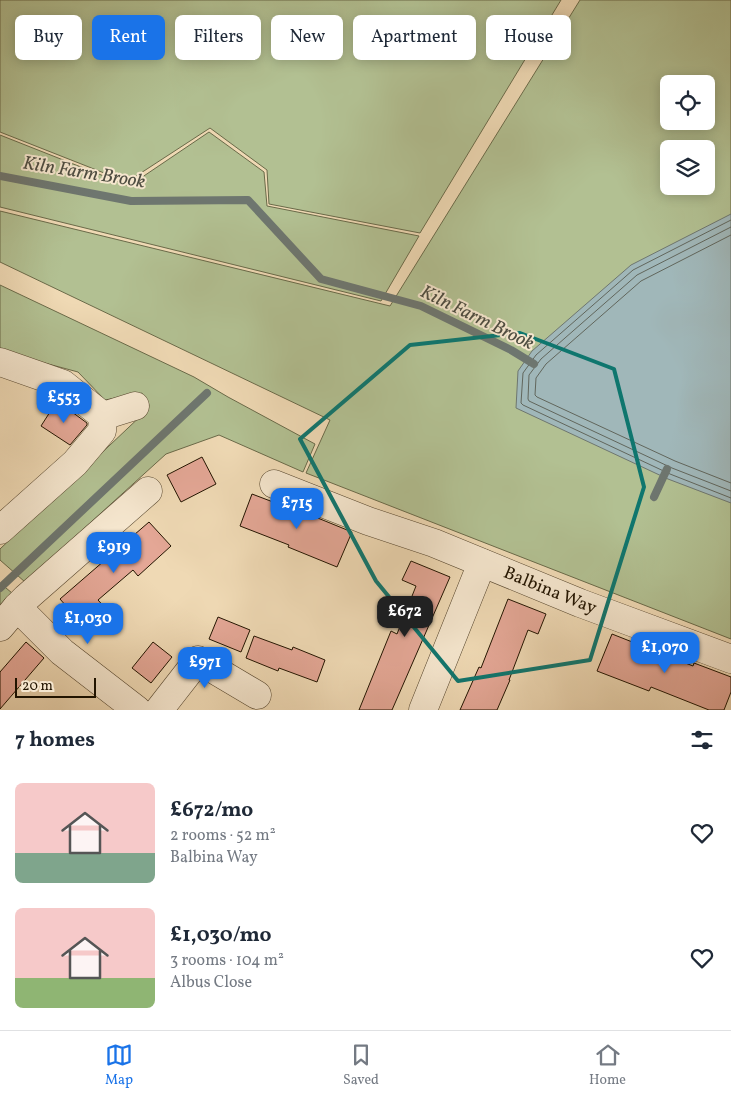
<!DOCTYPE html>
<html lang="en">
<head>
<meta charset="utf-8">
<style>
  body { margin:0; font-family:Vollkorn,serif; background:#f6f6f7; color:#1f2937; height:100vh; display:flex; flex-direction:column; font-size:19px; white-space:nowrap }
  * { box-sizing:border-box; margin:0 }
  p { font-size:16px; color:#747a83 }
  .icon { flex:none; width:28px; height:28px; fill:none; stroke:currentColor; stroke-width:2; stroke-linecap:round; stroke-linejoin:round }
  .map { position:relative; height:710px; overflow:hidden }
  .sheet { display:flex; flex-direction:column; background:#fff; flex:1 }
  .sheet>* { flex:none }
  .guide { position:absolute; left:15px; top:15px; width:701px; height:45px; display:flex; gap:10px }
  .controls { position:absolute; left:660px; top:75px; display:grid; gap:10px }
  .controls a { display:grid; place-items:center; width:55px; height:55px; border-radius:8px; background:#fff; box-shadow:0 2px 12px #0003; font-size:25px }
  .scale { position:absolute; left:15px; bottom:12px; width:81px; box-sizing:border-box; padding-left:5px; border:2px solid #221400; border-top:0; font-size:14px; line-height:18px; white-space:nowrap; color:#221400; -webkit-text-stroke:4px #f5e6ce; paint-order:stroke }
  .price { position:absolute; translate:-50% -42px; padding:0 11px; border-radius:10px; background:#1a73e8; color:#fff; font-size:16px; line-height:32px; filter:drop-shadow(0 1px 2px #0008) }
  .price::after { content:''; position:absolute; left:50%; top:30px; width:15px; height:11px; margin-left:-8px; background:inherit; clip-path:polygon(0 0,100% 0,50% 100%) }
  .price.current { background:#222; color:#fff }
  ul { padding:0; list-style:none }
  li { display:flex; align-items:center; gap:15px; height:125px; padding:0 15px }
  li span { display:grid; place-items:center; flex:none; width:140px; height:100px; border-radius:8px; color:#555 }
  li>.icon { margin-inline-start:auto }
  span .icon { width:60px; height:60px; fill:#fffc; stroke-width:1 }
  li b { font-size:21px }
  h2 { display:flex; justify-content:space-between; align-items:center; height:60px; padding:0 15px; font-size:21px }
  .tag { padding:0 18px; border-radius:8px; background:#fff; box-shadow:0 2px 12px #0003; font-size:18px; line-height:45px }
  .tag.current { background:#1a73e8; color:#fff }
  .tabs { display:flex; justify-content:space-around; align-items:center; height:70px; border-top:1px solid #e0e1e3; background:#fff; font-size:14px; color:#747a83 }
  .tabs a { display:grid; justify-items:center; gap:2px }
  .tabs .current { color:#1a73e8 }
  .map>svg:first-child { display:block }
  .green { fill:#b2c092; stroke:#6a6a49; fill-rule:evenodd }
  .water { fill:#a0b7b9; stroke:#6e766f }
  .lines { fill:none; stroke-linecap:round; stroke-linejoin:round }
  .shore { stroke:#61665c; stroke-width:1 }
  .stream { stroke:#6e766f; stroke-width:8 }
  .building { fill:#e4a796; stroke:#221400 }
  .minor-casing { stroke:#55452d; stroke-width:29 }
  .minor { stroke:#f5e6ce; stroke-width:28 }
  .marked { fill:none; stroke:#0f766e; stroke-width:4; stroke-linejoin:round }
  .labels { text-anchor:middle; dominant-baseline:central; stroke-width:4; stroke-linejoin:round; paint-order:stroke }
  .street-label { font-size:18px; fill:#221400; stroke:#f5e6ce }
  .water-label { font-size:19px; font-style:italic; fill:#4e4d41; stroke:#f5e6ce }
</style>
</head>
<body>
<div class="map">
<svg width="731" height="710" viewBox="0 0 731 710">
  <rect width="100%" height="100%" fill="#efd9b4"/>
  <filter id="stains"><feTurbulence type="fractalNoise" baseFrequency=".004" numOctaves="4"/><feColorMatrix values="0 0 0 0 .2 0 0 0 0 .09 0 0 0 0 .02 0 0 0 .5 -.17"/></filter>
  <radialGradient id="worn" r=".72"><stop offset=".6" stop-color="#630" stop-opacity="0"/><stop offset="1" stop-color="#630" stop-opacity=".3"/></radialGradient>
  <g class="green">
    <path d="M0 0H561L420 233 269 204 267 170 210 128 127 182 0 132Z"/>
    <path d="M580 0H731V639L306 473 330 420 0 262V211L390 306ZM669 84H706V121H669ZM669 149H706V186H669Z"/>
    <path d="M209 132 264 172 267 206 419 236 381 301 0 207V135L129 186Z"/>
    <path d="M0 285 194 377 228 397 315 444 303 472 219 435 166 454 25 582 0 560V549L146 411 142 393 105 400 78 372 0 351Z"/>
    <path d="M0 583 12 593 0 607Z"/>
  </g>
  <path class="water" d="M731 214V503L668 479 516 408 518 371 532 351 631 265Z"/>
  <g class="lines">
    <g class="shore">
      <path d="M731 220 633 270 536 355 523 373 521 403 523 405 670 474 731 498"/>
      <path d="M731 227 637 275 541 359 529 375 528 399 529 401 672 468 731 491"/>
      <path d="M731 235 641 281 546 364 536 378 535 395 537 397 675 461 731 483"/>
    </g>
    <g class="stream">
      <path d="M0 176 131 201 248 200 321 279 421 306 511 350 534 364"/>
      <path d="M654 497 667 469"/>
      <path d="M0 588 207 393"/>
    </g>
  </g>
  <g class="building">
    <path d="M57 401 87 423V425L70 445 41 426Z"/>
    <path d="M202 457 216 484 181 502 167 475Z"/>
    <path d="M252 494 302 513 303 512 352 532 337 567 288 547 289 545 240 526Z"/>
    <path d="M149 522 171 546 138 576 133 570 98 600 108 611 87 630 60 599Z"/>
    <path d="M411 561 450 577 392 710H359L391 631 397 634 416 586 402 580Z"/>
    <path d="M508 599 546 614 538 634 528 630 509 680H510L497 710H460L479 667 481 668Z"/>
    <path d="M218 617 250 630 241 652 209 639Z"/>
    <path d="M612 634 693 666 694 663 731 677V692L724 710H709L651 687 649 691 597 671Z"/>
    <path d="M254 636 292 650 293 647 325 660 317 682 279 668 278 671 246 658Z"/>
    <path d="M26 642 44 658 0 709V672Z"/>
    <path d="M153 642 172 657 151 683 132 668Z"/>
  </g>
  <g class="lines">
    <defs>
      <g id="minor">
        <path d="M0 362 63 384 103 416 102 431 75 463 0 530"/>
        <path d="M103 416 135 406"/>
        <path id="s1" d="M274 484 368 521 434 543 580 603 731 659"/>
        <path d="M17 607 62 652 137 710"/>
        <path d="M0 627 17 607 26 598 148 491"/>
        <path d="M159 710 198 660 257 695"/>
        <path d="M423 710 482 563"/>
      </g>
    </defs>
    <use href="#minor" class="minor-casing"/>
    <use href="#minor" class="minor"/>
  </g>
  <path class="marked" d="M520 333 614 369 644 487 590 660 458 681 376 581 300 439 410 345Z"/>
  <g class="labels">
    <g class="street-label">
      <text stroke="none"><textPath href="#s1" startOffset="296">Balbina Way</textPath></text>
    </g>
    <g class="water-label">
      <text transform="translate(84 173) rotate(9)">Kiln Farm Brook</text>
      <text transform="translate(477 318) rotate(26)">Kiln Farm Brook</text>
    </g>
  </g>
  <rect width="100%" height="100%" filter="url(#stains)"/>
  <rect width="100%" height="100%" fill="url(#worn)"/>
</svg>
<div class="controls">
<a><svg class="icon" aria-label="locate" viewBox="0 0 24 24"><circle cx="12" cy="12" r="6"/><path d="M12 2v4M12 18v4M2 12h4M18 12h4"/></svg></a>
<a><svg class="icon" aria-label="layers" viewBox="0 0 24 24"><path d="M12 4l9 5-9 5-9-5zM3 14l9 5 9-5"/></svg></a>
</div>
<div class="scale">20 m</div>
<b class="price" style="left:64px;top:424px">£553</b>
<b class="price" style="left:297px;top:530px">£715</b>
<b class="price" style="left:114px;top:574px">£919</b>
<b class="price current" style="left:405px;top:638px">£672</b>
<b class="price" style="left:88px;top:645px">£1,030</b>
<b class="price" style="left:665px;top:674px">£1,070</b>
<b class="price" style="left:205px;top:689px">£971</b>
<div class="guide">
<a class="tag">Buy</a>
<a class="tag current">Rent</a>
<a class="tag">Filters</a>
<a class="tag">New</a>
<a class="tag">Apartment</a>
<a class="tag">House</a>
</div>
</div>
<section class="sheet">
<h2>7 homes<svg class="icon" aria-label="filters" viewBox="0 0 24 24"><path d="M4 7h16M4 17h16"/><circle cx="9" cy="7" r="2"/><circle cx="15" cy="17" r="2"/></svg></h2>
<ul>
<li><span style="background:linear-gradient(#f6c9c9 70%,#7fa58c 0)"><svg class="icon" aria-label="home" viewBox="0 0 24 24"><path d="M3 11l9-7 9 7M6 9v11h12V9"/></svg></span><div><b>£672/mo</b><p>2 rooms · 52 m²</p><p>Balbina Way</p></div><svg class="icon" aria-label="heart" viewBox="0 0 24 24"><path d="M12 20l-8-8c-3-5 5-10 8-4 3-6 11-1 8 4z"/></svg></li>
<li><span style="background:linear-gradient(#f6c9c9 70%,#8fb573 0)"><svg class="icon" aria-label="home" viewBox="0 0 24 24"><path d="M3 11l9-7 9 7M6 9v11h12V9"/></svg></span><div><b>£1,030/mo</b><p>3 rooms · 104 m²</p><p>Albus Close</p></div><svg class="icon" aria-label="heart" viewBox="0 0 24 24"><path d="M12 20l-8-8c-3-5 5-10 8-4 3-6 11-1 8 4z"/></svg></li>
</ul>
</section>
<nav class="tabs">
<a class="current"><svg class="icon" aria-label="map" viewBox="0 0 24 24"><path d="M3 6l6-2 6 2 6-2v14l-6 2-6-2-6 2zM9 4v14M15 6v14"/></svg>Map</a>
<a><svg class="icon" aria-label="saved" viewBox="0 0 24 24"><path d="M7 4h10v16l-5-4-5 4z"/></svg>Saved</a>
<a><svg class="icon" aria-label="home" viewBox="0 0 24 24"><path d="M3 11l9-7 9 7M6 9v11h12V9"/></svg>Home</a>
</nav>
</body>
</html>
